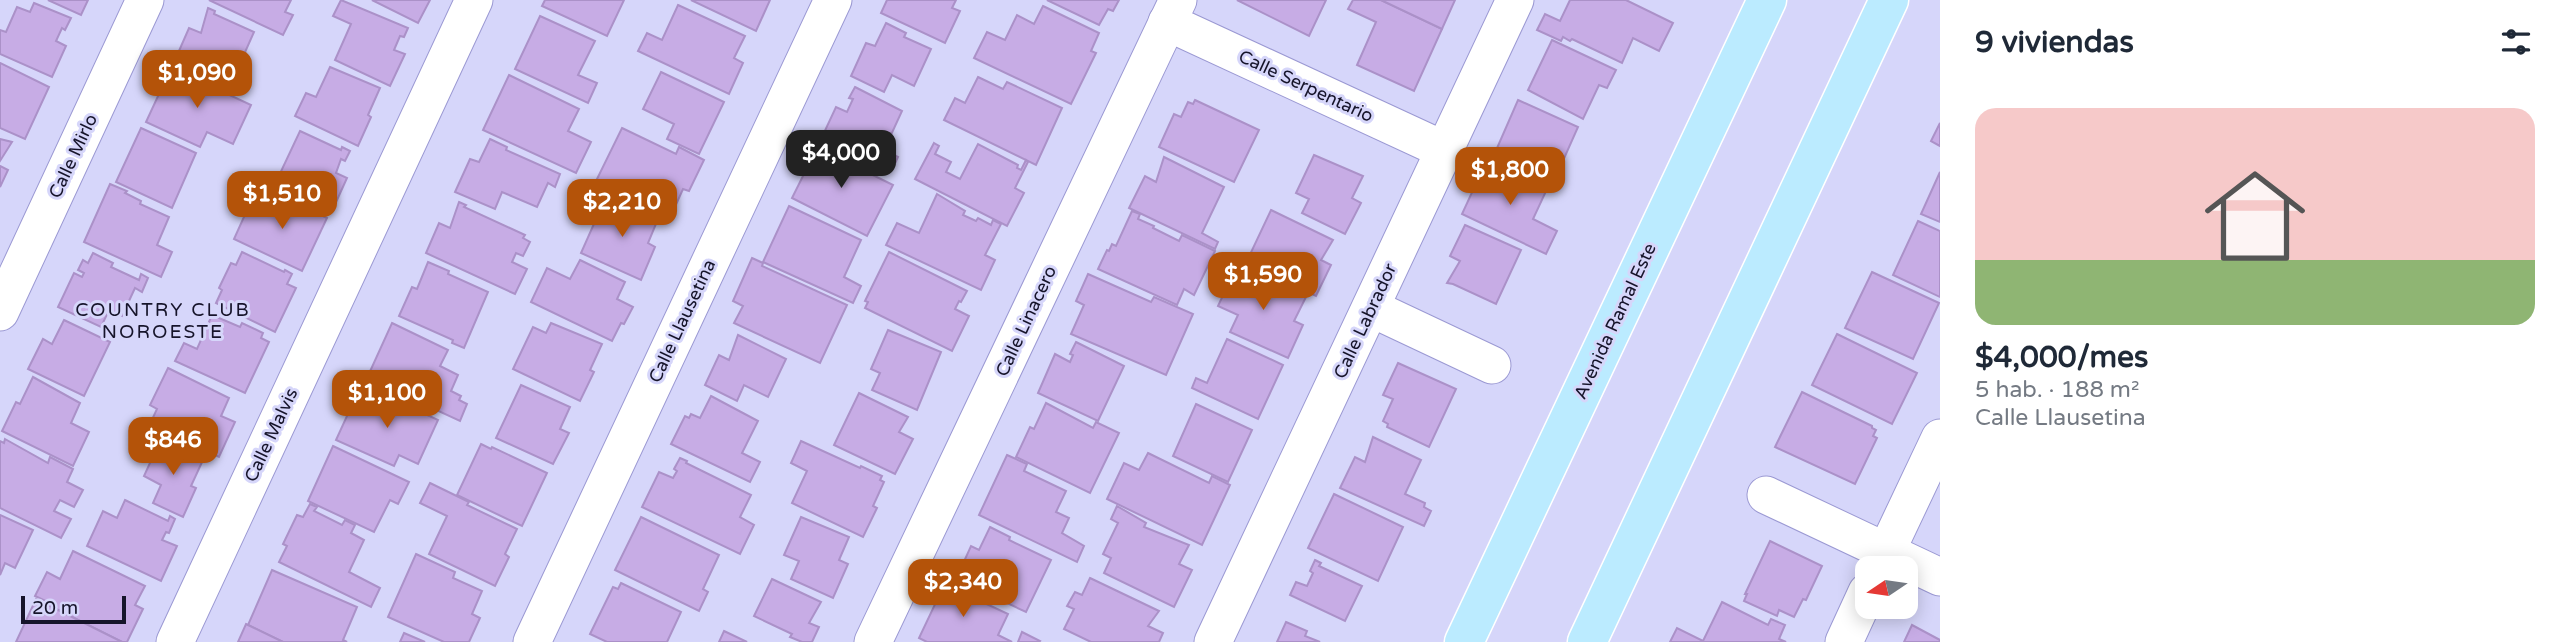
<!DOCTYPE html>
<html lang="es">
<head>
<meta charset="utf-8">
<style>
  body { margin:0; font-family:"Varela Round",sans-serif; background:#f6f6f7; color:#1f2937; height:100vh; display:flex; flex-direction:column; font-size:26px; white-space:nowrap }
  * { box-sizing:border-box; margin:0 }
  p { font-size:23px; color:#747a83 }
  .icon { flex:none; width:38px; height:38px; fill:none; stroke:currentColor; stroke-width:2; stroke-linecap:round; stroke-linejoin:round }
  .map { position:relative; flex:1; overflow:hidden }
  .side { display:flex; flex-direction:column; background:#fff; width:630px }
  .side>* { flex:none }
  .needle { width:46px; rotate:257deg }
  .controls { position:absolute; left:1855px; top:556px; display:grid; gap:14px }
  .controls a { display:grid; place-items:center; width:63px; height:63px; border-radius:14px; background:#fff; box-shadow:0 4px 18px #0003; font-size:35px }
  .scale { position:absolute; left:21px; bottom:18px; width:105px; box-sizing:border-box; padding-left:7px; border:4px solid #16142a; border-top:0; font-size:19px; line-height:24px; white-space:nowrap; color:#16142a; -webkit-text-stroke:5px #d6d6fa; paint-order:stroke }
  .price { position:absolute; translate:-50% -60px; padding:0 16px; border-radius:14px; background:#b45309; color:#fff; font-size:23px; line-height:46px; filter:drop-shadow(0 2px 4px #0008) }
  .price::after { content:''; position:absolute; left:50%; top:42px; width:21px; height:16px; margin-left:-10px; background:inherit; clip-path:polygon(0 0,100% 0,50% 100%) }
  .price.current { background:#222; color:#fff }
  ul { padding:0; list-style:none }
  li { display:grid; align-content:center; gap:14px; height:371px; padding:0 35px }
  li span { display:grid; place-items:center; height:217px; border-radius:21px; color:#555 }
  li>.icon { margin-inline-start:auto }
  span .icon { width:126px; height:126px; fill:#fffc; stroke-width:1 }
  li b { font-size:30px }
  h2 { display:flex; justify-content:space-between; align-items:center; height:84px; padding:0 35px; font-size:30px }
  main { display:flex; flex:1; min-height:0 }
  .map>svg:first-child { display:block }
  .building { fill:#c7ace5; stroke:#ab91c8; stroke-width:2 }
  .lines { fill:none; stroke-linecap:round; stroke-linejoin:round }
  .minor-casing { stroke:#9b99d3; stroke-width:39 }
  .primary-casing { stroke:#fff; stroke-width:41 }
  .minor { stroke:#fff; stroke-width:37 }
  .primary { stroke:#bbebff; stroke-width:38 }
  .labels { text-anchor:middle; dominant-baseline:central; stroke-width:6; stroke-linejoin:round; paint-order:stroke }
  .street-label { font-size:18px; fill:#16142a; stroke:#d6d6fa }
  .neighbourhood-label { font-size:19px; letter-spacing:2px; fill:#16142a; stroke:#d6d6fa }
</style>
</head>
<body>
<main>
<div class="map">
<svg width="1940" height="642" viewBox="0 0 1940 642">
  <rect width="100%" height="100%" fill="#d6d6fa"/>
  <g class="building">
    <path d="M48 0H88L81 15Z"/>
    <path d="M209 0H291L285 12 293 15 283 35Z"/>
    <path d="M341 0 408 28 404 37 400 36 394 50 405 54 390 86 335 60 351 24 333 16Z"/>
    <path d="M372 0H430L418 23Z"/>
    <path d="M545 0H624L607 36 542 6Z"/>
    <path d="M691 0H770L756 31Z"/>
    <path d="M887 0H956L952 8 960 11 945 43 881 13Z"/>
    <path d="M1047 0H1119L1113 11 1108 9 1099 25Z"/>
    <path d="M1237 0H1326L1309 36Z"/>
    <path d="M1353 0H1381L1442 29 1414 91 1357 65 1376 22 1348 9Z"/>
    <path d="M1381 0H1455L1442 29Z"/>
    <path d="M1570 0H1626L1673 23 1659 51 1633 38 1622 63 1572 39 1570 41 1563 37 1561 41 1537 30 1545 14 1560 21Z"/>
    <path d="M34 3 71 18 65 30 62 28 56 41 66 46 52 77 0 54V30L6 32 17 7 30 12Z"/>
    <path d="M678 5 745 36 734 58 743 63 729 94 638 51 647 33 662 40Z"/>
    <path d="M1043 6 1099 33 1091 51 1096 53 1071 104 974 58 987 32 1005 40 1017 15 1034 24Z"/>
    <path d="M208 8 215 11 214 14 254 32 230 86 175 60 189 28 201 33Z"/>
    <path d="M540 16 595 41 578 75 597 83 588 103 515 69Z"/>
    <path d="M886 23 906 33 904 37 931 49 914 86 892 75 884 92 851 76 866 43 875 46Z"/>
    <path d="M1552 40 1616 70 1607 88 1599 85 1583 119 1528 90Z"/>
    <path d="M0 63 49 87 25 139 0 128Z"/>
    <path d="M330 67 380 88 368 115 371 117 358 146 295 116 306 93 316 97Z"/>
    <path d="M171 68 201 82 203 75 211 79 208 85 251 105 233 144 207 132 200 147 146 122Z"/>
    <path d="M661 72 724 102 699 154 667 139 674 124 643 109Z"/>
    <path d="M509 75 579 109 568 131 591 142 576 173 483 130Z"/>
    <path d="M978 77 1003 89 1007 82 1062 108 1036 165 944 120 955 98 965 103Z"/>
    <path d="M855 87 902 111 884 150 898 157 892 170 822 137 836 107 847 112 853 99 849 98Z"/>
    <path d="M1195 100 1259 130 1234 182 1159 147 1174 114 1181 117 1188 102 1193 104Z"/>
    <path d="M1518 100 1578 127 1554 181 1494 155Z"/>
    <path d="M1940 123V146L1931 141Z"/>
    <path d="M141 128 196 153 172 208 116 182Z"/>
    <path d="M622 128 676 154 679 147 704 160 689 191 683 189 670 218 596 181Z"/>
    <path d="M300 131 341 150 342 147 350 151 345 161 341 159 336 173 347 178 333 209 276 182Z"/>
    <path d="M0 139 12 142 0 161Z"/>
    <path d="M490 139 507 147 506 150 560 174 555 187 548 183 537 207 502 192 495 209 455 192 470 159 479 162Z"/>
    <path d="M813 142 827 150 826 152 893 185 867 236 792 198 806 170 800 168Z"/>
    <path d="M934 143 939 146 935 154 951 162 946 172 960 179 978 144 1018 165 1017 168 1021 170 1026 160 1028 162 1015 188 1024 193 1007 226 915 179Z"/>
    <path d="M1314 155 1363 176 1352 198 1361 203 1345 234 1302 213 1309 199 1296 193Z"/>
    <path d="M1164 157 1224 187 1202 233 1218 242 1215 249 1129 208 1145 176 1156 182Z"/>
    <path d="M1487 160 1547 189 1533 219 1557 231 1546 254 1462 214Z"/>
    <path d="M0 166 8 170 0 187Z"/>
    <path d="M1940 172V222L1921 214Z"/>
    <path d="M110 184 127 191 125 193 141 201 140 204 169 217 157 245 172 252 161 277 84 242Z"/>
    <path d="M270 191 327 218 302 271 234 239 248 208 260 213Z"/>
    <path d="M937 194 965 211 963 215 976 221 978 218 991 225 993 220 1001 224 985 255 995 260 981 290 886 245 897 223 919 233Z"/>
    <path d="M605 199 637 213 639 210 658 219 648 243 655 247 641 280 581 253Z"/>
    <path d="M459 202 466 205 464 207 525 235 523 238 530 242 523 256 516 253 512 262 527 269 515 294 426 253 439 223 450 228Z"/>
    <path d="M789 206 861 240 844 277 861 286 853 303 763 262Z"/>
    <path d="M1271 210 1333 240 1321 260 1331 265 1316 296 1246 263Z"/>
    <path d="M1132 211 1140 214 1138 219 1154 226 1153 228 1179 241 1182 235 1215 251 1194 295 1184 289 1177 305 1098 269 1107 250 1109 251 1112 244 1116 246Z"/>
    <path d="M1918 221 1940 231V297L1893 275Z"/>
    <path d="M1465 225 1521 250 1496 304 1453 284 1447 283 1460 261 1450 256Z"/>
    <path d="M242 252 284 272 285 270 292 274 287 284 296 288 275 332 216 303 222 290 219 288 231 263 236 265Z"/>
    <path d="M889 252 967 291 961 302 959 301 955 309 969 316 952 351 865 308 868 302 865 301Z"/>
    <path d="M93 253 113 263 111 267 139 280 141 274 148 278 142 292 135 288 122 316 109 310 101 327 58 307 74 273 82 277 84 273 78 270 83 260 88 263Z"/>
    <path d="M752 258 763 263 762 266 847 305 820 363 734 323 743 306 733 301Z"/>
    <path d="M580 260 625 282 617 299 633 307 624 324 621 323 612 341 531 302 547 268 570 279Z"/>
    <path d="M428 262 449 271 448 274 488 292 464 348 452 343 453 340 399 316 412 287 417 289Z"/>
    <path d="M1236 268 1285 291 1286 288 1306 297 1294 321 1303 325 1288 358 1230 332 1238 315 1218 306Z"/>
    <path d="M1872 272 1939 303 1913 359 1845 328Z"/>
    <path d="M1088 274 1151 302 1154 297 1193 314 1166 375 1071 334 1084 305 1076 301Z"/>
    <path d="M212 315 240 327 242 323 263 333 261 338 269 342 245 393 175 361 184 343 197 349Z"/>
    <path d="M64 320 110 342 84 396 28 369 43 339 52 344Z"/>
    <path d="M392 323 448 350 440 366 458 375 451 391 461 396 459 400 467 404 460 421 367 378Z"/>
    <path d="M551 323 602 344 590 370 594 372 580 401 513 369 533 327 546 333Z"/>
    <path d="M888 330 941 352 917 410 872 390 880 373 871 369Z"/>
    <path d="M1837 334 1917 373 1892 424 1812 385Z"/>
    <path d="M738 335 786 359 768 397 744 385 737 401 705 385 719 355 729 360Z"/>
    <path d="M1227 339 1283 365 1258 419 1192 388 1196 378 1207 383Z"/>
    <path d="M1076 342 1124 366 1098 421 1038 393 1055 354 1070 362 1073 355 1070 354Z"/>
    <path d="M1398 363 1456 389 1429 447 1387 427 1388 424 1383 421 1393 399 1383 395Z"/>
    <path d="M168 368 229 398 221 416 235 422 219 457 150 424 157 409 150 405Z"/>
    <path d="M33 377 80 403 71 423 89 432 73 466 2 431 16 402 20 404Z"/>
    <path d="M521 385 570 407 560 429 569 433 553 464 496 438Z"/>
    <path d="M372 392 377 394 378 392 438 420 418 464 399 455 394 466 336 440 352 405 360 409 367 393 371 395Z"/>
    <path d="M1802 392 1872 426V428L1876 430 1873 436 1877 438 1855 484 1775 447Z"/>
    <path d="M859 393 908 417 899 432 913 439 895 474 834 445Z"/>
    <path d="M711 396 758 421 742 453 760 462 750 482 671 444 685 416 689 418 691 414 700 418Z"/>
    <path d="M1046 403 1093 428 1096 422 1119 433 1090 493 1016 457 1030 427 1034 429Z"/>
    <path d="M1196 404 1252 430 1228 482 1173 456Z"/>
    <path d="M1373 437 1421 460 1405 494 1425 503 1424 507 1431 511 1424 526 1340 488 1355 457 1365 462Z"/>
    <path d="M5 439 48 463 50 457 73 469 67 482 83 490 74 507 60 500 54 511 71 519 61 538 0 508V441L4 443Z"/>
    <path d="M160 441 203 460 191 486 196 488 183 517 153 503 161 485 144 476Z"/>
    <path d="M801 441 860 468 861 466 882 476 880 480 884 482 873 506 877 508 863 537 792 503 807 471 791 463Z"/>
    <path d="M481 444 491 449 492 447 547 473 522 526 457 495Z"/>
    <path d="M333 446 409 482 398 504 390 500 374 532 308 501Z"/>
    <path d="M1148 453 1209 483 1212 476 1230 485 1202 545 1107 499 1124 463 1139 470Z"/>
    <path d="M1007 455 1027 464 1024 471 1066 491 1056 512 1069 518 1062 533 1084 546 1077 562 979 515Z"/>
    <path d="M680 458 687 461 686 463 751 495 740 517 754 525 740 554 642 507 659 472 673 478 677 471 674 469Z"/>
    <path d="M430 483 469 502 467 505 517 529 505 554 509 557 495 586 429 554 447 516 420 503Z"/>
    <path d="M1334 494 1403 527 1378 581 1308 548Z"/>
    <path d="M125 500 168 521 170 516 175 519 169 533 166 532 162 540 177 546 161 581 87 546 103 511 117 518Z"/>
    <path d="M310 504 317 507 314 511 342 525 345 520 355 525 351 533 364 540 349 572 380 588 371 607 279 562 287 546 283 544 297 515 303 517Z"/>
    <path d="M1117 506 1146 523 1144 527 1189 545 1179 564 1192 570 1174 607 1104 573 1111 558 1103 554 1118 523 1111 519Z"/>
    <path d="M0 515 33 530 15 568 5 563 0 575Z"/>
    <path d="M641 517 719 555 703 589 708 592 699 611 615 570Z"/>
    <path d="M801 517 849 537 839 560 848 564 833 598 791 579 799 561 784 555Z"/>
    <path d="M990 527 1010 537 1009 540 1051 560 1026 612 956 579 971 546 979 550Z"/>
    <path d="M1770 541 1822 566 1806 600 1803 599 1794 617 1779 610 1777 616 1744 601 1747 594H1745Z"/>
    <path d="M73 551 145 586 135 605 143 609 127 642H122L48 605 50 603 35 596 47 572 60 579Z"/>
    <path d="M416 554 455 572 453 578 482 591 472 614 480 618 469 642H444L388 617Z"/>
    <path d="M1315 560 1321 563 1319 566 1362 586 1345 621 1290 595 1296 582 1307 586 1313 573 1310 571Z"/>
    <path d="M272 570 357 607 343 640 347 642H283L248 625Z"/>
    <path d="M1090 578 1159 611 1148 626 1163 633 1159 642H1091L1064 629 1074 609 1067 606 1075 592 1082 595Z"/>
    <path d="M772 579 821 602 809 623 819 627 812 642H802L790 637 792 634 754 616Z"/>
    <path d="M947 579 966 588 963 593 1008 614 998 635 1012 642H927L919 638Z"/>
    <path d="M621 583 681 612 667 642H607L590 634 613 587 618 589Z"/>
    <path d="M36 599 122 642H16Z"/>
    <path d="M1722 602 1768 625 1771 619 1785 625 1779 639 1786 642H1670L1677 628 1703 641Z"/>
    <path d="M1286 622 1307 631 1305 636 1320 642H1277Z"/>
    <path d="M246 624 248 625 283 642H238Z"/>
    <path d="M1912 625 1940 640V642H1904Z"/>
    <path d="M724 631 747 642H719Z"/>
    <path d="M1022 632 1040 641 1039 642H1018Z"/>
    <path d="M404 633 425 642H400Z"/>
  </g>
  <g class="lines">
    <defs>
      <g id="minor">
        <path d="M1167 22 1444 150"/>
        <path d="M1371 308 1492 365"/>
        <path d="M0 312 145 0"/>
        <path d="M1766 495 1940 577"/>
        <path d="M1878 569 1940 438"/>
        <path d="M175 642 474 0"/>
        <path d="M532 642 833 0"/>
        <path d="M873 642 1178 0"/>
        <path d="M1213 642 1515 0"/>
        <path d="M1844 642 1867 592"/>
      </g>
      <g id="primary">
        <path d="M1464 642 1767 0"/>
        <path d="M1587 642 1889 0"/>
      </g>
    </defs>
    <use href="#minor" class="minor-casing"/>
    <use href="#primary" class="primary-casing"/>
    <use href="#minor" class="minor"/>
    <use href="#primary" class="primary"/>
  </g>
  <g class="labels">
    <g class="street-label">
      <text transform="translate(1306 86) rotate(25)">Calle Serpentario</text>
      <text transform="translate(73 156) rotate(-65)">Calle Mirlo</text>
      <text transform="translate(682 321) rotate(-65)">Calle Llausetina</text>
      <text transform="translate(1026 321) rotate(-65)">Calle Linacero</text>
      <text transform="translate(1365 321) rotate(-65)">Calle Labrador</text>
      <text transform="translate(1615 321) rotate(-65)">Avenida Ramal Este</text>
      <text transform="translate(271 435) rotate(-65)">Calle Malvis</text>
    </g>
    <g class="neighbourhood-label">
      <text x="163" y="310">COUNTRY CLUB<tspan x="163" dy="22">NOROESTE</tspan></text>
    </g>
  </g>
</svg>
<div class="controls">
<a><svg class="needle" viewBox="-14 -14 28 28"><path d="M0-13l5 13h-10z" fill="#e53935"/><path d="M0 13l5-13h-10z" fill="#747a83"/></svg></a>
</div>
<div class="scale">20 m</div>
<b class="price" style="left:197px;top:110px">$1,090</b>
<b class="price current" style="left:841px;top:190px">$4,000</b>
<b class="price" style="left:1510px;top:207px">$1,800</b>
<b class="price" style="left:282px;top:231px">$1,510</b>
<b class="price" style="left:622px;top:239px">$2,210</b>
<b class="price" style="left:1263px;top:312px">$1,590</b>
<b class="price" style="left:387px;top:430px">$1,100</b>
<b class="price" style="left:173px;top:477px">$846</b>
<b class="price" style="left:963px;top:619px">$2,340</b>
</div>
<section class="side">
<h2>9 viviendas<svg class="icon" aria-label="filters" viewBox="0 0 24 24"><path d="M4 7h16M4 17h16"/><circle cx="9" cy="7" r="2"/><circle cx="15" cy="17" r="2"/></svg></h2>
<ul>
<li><span style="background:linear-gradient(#f6c9c9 70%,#8fb573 0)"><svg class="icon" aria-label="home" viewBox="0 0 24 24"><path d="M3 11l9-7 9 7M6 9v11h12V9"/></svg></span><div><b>$4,000/mes</b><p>5 hab. · 188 m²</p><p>Calle Llausetina</p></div></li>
</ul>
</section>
</main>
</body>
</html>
